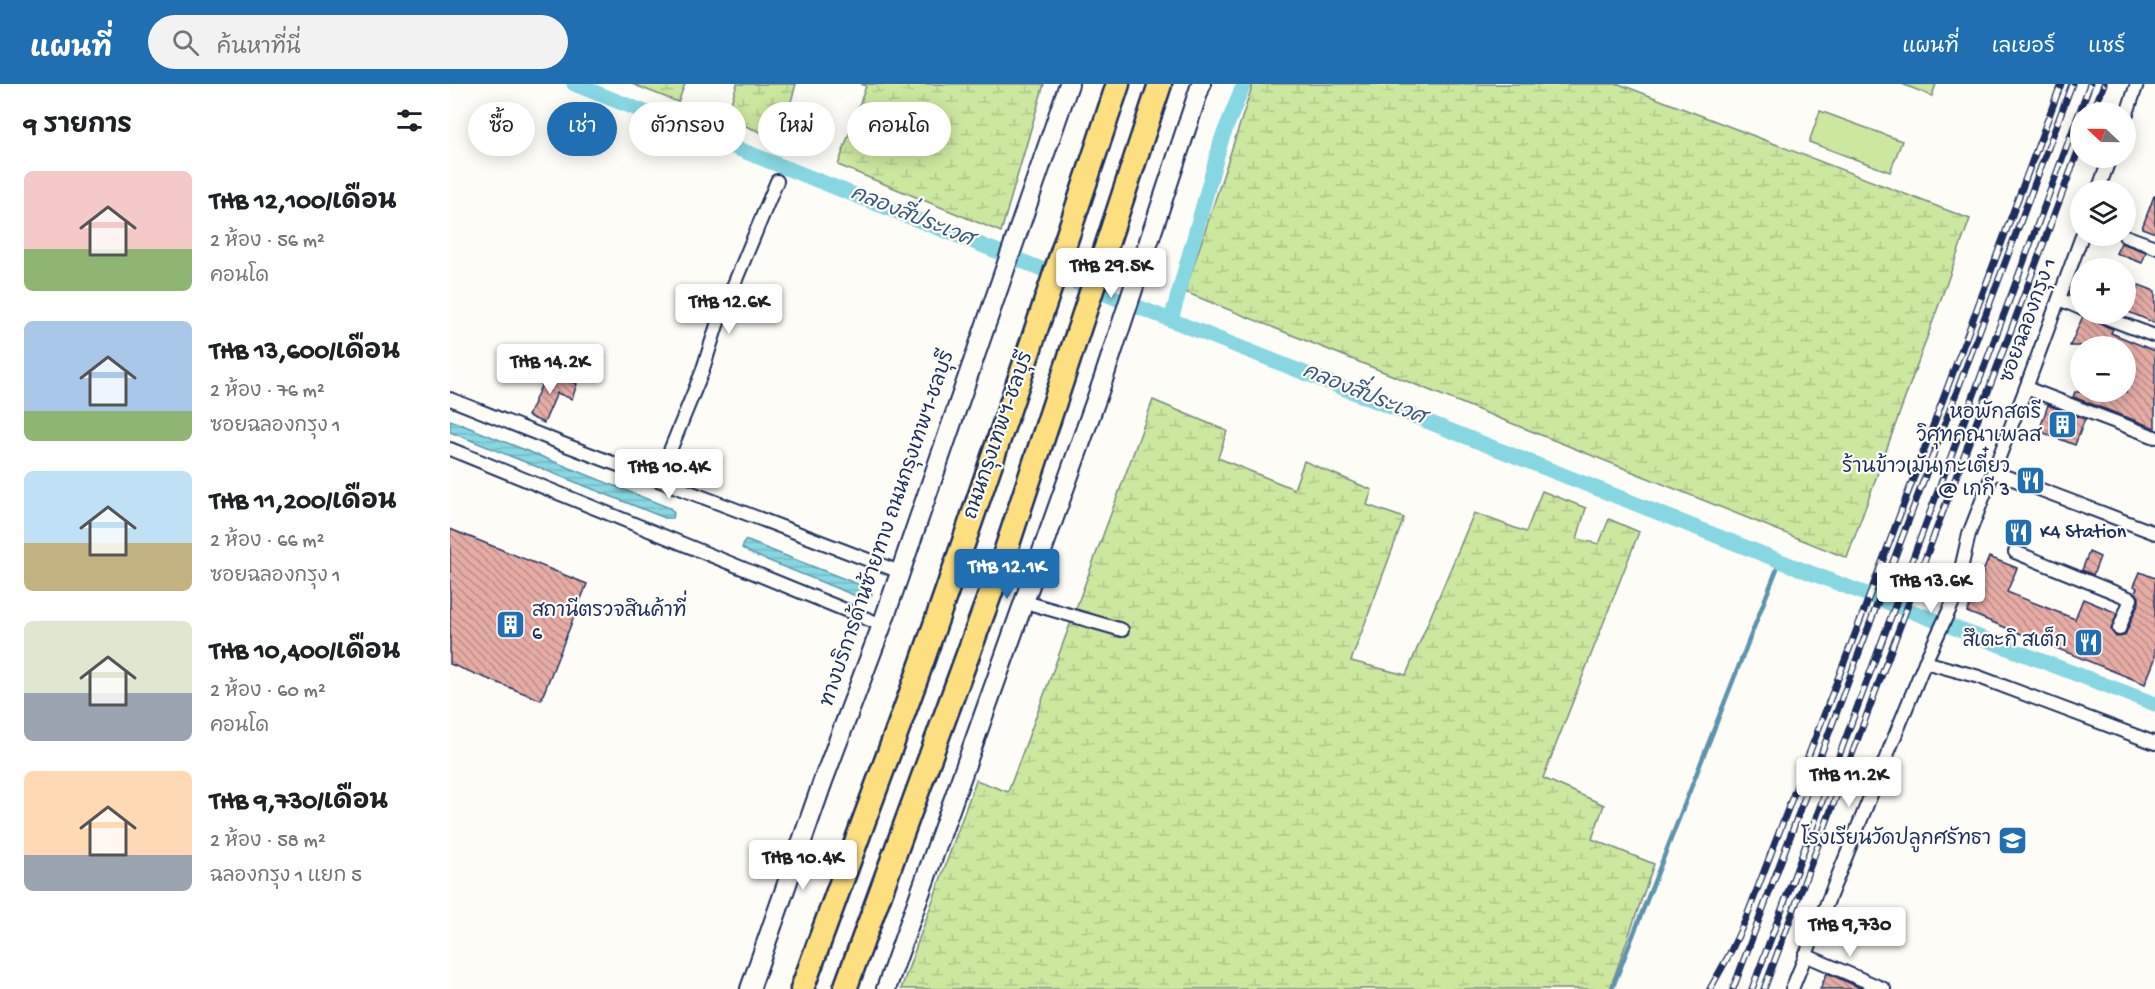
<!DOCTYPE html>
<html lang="th">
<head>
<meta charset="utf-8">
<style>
  body { margin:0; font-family:"Gochi Hand","Playpen Sans Thai",sans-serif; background:#f2f2f2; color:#202124; height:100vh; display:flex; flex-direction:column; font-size:22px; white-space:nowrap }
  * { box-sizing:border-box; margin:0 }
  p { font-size:20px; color:#757577 }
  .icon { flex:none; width:33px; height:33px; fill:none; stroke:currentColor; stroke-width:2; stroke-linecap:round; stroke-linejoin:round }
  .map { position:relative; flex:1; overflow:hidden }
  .panel { display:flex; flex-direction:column; background:#fff; width:450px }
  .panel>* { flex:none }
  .guide { position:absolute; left:18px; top:18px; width:570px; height:54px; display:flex; gap:12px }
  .needle { width:39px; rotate:292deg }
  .buttons { position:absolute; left:1620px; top:18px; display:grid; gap:12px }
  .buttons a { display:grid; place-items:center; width:66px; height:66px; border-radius:50%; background:#fff; box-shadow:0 3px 15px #0003; font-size:30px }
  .price { position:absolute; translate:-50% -51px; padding:0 14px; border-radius:6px; background:#fff; color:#222; font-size:20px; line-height:39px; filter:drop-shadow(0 2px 3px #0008) }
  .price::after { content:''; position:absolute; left:50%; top:36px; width:18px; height:14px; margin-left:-9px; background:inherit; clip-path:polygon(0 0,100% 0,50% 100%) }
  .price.active { background:#1f6fb2; color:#fff }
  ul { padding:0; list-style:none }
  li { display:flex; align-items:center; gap:18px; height:150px; padding:0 24px }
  li span { display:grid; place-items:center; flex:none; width:168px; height:120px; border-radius:9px; color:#555 }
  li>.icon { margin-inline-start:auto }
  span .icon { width:72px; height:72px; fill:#fffc; stroke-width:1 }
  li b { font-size:26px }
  h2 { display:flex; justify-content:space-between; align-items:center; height:72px; padding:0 24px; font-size:26px }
  .chip { padding:0 21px; border-radius:27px; background:#fff; box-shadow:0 3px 15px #0003; font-size:21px; line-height:54px }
  .chip.active { background:#1f6fb2; color:#fff }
  header { display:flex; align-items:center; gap:36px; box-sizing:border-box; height:84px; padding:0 30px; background:#1f6fb2; color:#fff }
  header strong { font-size:28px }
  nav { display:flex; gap:33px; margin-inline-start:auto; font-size:21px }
  .search { width:420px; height:54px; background:#f2f2f2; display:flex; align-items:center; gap:15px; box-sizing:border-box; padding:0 21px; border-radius:33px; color:#757577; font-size:22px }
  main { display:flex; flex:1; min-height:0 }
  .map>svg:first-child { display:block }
  .wetland { fill:url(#wetland-marsh); stroke:#748b7e; stroke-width:1.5 }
  .pitch { fill:#cce79e; stroke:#748b7e; stroke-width:1.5 }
  .water { fill:url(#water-rules); stroke:#5b94ad; stroke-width:1.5 }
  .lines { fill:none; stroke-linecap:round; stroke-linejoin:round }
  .stream { stroke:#5b94ad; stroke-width:4.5 }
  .canal { stroke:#86d7e1; stroke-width:15 }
  .building { fill:url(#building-back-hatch); stroke:#1b2f5e; stroke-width:1.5 }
  .street-casing { stroke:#1b2f5e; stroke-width:16 }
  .secondary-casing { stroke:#1b2f5e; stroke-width:22 }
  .highway-casing { stroke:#1b2f5e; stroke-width:27 }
  .street { stroke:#fdfcf7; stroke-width:12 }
  .secondary { stroke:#fdfcf7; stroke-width:18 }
  .highway { stroke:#fedf80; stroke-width:22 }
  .rail-casing { stroke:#1b2f5e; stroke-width:7 }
  .rail { stroke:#fdfcf7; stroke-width:4.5; stroke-dasharray:14; stroke-linecap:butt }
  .labels { text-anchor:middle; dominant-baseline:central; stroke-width:4.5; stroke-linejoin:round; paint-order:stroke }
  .street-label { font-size:20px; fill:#1b2f5e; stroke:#fdfcf7 }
  .poi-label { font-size:20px; fill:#1b2f5e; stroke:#fdfcf7; text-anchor:end }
  .water-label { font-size:21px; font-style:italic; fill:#36597f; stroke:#fdfcf7 }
</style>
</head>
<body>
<header>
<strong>แผนที่</strong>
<div class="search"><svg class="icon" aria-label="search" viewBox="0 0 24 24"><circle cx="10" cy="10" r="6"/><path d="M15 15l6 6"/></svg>ค้นหาที่นี่</div>
<nav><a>แผนที่</a><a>เลเยอร์</a><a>แชร์</a></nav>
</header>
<main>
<section class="panel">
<h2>9 รายการ<svg class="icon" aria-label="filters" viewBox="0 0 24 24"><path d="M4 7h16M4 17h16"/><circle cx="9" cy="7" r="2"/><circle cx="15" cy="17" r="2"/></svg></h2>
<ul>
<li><span style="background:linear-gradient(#f6c9c9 65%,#8fb573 0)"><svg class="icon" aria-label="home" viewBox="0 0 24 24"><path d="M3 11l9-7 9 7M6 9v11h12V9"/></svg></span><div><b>THB 12,100/เดือน</b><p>2 ห้อง · 56 m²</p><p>คอนโด</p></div></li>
<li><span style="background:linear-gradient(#a9c7e8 75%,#8fb573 0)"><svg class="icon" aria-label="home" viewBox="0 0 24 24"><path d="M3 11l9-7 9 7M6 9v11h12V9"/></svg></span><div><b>THB 13,600/เดือน</b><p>2 ห้อง · 76 m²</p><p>ซอยฉลองกรุง 1</p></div></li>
<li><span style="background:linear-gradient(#bfe0f5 60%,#c2b280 0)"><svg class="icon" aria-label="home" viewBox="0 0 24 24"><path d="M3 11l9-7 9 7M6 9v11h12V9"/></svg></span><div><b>THB 11,200/เดือน</b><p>2 ห้อง · 66 m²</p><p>ซอยฉลองกรุง 1</p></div></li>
<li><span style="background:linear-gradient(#dfe7d0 60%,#9aa5b1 0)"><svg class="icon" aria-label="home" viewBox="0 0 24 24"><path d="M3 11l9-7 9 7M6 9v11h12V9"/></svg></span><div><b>THB 10,400/เดือน</b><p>2 ห้อง · 60 m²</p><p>คอนโด</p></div></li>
<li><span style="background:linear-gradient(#ffd9b3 70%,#9aa5b1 0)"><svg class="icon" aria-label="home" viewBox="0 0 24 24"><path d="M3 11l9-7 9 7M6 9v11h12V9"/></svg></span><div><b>THB 9,730/เดือน</b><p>2 ห้อง · 58 m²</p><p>ฉลองกรุง 1 แยก 5</p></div></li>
</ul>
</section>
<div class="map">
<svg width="1705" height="905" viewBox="0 0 1705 905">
  <defs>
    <pattern id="wetland-marsh" width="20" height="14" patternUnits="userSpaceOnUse" patternTransform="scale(1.5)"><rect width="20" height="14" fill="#cce79e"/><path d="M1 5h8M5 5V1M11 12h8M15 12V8" fill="none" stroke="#afc68a"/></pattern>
    <pattern id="water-rules" width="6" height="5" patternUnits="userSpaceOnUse" patternTransform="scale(1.5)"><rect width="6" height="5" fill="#86d7e1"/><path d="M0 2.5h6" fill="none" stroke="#73b9c3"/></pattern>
    <pattern id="building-back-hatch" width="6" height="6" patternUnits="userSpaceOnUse" patternTransform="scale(1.5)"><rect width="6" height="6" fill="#e6aca4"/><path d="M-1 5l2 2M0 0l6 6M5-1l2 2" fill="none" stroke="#ba8c89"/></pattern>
  </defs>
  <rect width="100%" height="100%" fill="#fdfcf7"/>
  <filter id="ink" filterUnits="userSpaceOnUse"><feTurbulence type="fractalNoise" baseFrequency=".0167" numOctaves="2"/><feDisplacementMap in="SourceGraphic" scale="12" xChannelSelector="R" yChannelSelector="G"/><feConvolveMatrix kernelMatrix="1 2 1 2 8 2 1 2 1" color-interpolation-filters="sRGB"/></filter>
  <g filter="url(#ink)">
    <g class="wetland">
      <path d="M182 0H235L228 18Z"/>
      <path d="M287 0H346L330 56 276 34Z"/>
      <path d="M411 0H594L551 148 388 81 416 2Z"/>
      <path d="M803 0H1169L1520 135 1397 474 735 208Z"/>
      <path d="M703 316 777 347 768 374 844 405 854 377 922 406 917 421 954 434 901 577 956 591 1024 429 1076 448 1092 407 1136 424 1127 455 1149 460 1159 435 1189 448 1093 694 1154 721 1142 755 1204 780 1160 905H451L526 696 558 708Z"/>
    </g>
    <g class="pitch">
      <path d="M1452 0H1486L1482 12Z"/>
      <path d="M1370 27 1452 57 1440 88 1359 58Z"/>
    </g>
    <g class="water">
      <path d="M0 336 220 424 224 429 222 434H215L0 348Z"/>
      <path d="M295 456 418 504 422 511 419 515 411 514 302 470 292 464Z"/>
    </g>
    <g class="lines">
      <path class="stream" d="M1162 905 1330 477"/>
      <g class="canal">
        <path d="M124 0 1353 486 1705 620"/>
        <path d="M721 236 772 54 794 0"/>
      </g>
    </g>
    <g class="building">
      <path d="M1704 112H1705V149L1692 144Z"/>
      <path d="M1671 159 1696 168 1692 179 1666 169Z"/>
      <path d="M1689 201 1705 207V239L1676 227V202L1687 206Z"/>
      <path d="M1636 230H1638L1643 237 1663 245 1661 249 1705 267V344L1623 313 1625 308H1676V262H1620L1633 232Z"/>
      <path d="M97 288 127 300 122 315 107 309 94 339 78 332Z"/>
      <path d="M1598 321 1635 335 1625 361 1589 347Z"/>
      <path d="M0 445 137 500 91 616 0 580Z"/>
      <path d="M1639 468 1650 473 1643 491 1632 486Z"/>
      <path d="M1539 473 1567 484 1557 508 1625 535 1633 515 1667 529 1661 546 1666 553 1674 552 1676 549 1689 518V513L1685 508 1687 504 1684 502 1690 488 1705 494V575L1695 600 1517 528Z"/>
      <path d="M1377 889 1413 905H1370Z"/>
    </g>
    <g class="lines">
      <defs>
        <g id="street">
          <path d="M1676 32 1687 0"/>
          <path d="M1648 106 1660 74"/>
          <path d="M1675 152 1705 163"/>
          <path d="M1609 215 1630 224"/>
          <path d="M1646 230 1705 252"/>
          <path d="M1576 304 1705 353"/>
          <path d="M0 315 113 360 450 488"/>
          <path d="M0 365 432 541"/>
          <path d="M1544 388 1705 449"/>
          <path d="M208 396 252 288 267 241 327 97"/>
          <path d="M1565 468 1681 515 1669 545"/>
          <path d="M575 518 672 546"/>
          <path d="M1475 578 1529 593 1705 659"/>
          <path d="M1355 871 1434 905"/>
          <path d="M1342 905 1475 578 1504 516 1519 450 1576 304 1632 152"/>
        </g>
        <g id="secondary">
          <path d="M300 905 373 697 432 541 619 0"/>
          <path d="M436 905 652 299 751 0"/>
        </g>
        <g id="highway">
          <path d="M352 905C389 803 428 700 465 598 535 399 602 200 668 0"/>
          <path d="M395 905 553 475 710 0"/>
        </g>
      </defs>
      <use href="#street" class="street-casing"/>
      <use href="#secondary" class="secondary-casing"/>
      <use href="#highway" class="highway-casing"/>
      <use href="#street" class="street"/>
      <use href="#secondary" class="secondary"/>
      <use href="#highway" class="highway"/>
      <defs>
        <g id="rail">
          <path d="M1643 28 1654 0"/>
          <path d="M1260 905 1279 871 1295 837 1410 537 1611 0"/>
          <path d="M1283 905 1622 0"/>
          <path d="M1302 905 1640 0"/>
          <path d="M1314 905 1630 62"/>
        </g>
      </defs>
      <use href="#rail" class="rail-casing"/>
      <use href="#rail" class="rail"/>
    </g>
  </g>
  <defs>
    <symbol id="building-square" viewBox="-11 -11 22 22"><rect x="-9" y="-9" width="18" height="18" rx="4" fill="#1f6fb2" stroke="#fdfcf7"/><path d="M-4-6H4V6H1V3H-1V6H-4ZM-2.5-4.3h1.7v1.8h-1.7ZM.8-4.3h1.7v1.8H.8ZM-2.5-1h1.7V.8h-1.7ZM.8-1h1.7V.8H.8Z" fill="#fff"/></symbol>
    <symbol id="restaurant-square" viewBox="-11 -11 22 22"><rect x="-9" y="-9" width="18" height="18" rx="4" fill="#1f6fb2" stroke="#fdfcf7"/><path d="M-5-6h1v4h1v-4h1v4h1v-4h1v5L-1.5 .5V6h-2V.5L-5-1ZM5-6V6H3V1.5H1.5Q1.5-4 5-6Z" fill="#fff"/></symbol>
    <symbol id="school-square" viewBox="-11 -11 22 22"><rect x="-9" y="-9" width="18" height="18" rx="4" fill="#1f6fb2" stroke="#fdfcf7"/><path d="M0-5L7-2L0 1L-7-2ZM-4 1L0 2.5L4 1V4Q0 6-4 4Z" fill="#fff"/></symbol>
  </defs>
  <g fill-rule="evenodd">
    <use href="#building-square" x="1596" y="324" width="33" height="33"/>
    <use href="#restaurant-square" x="1564" y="380" width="33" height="33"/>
    <use href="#restaurant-square" x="1552" y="432" width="33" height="33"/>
    <use href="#building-square" x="44" y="524" width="33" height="33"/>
    <use href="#restaurant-square" x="1622" y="542" width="33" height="33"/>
    <use href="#school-square" x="1546" y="740" width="33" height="33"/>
  </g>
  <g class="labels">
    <g class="street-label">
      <text transform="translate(1580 237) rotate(-70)">ซอยฉลองกรุง 1</text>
      <text transform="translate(550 352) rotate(-71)">ถนนกรุงเทพฯ-ชลบุรี</text>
      <text transform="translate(439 445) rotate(-71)">ทางบริการด้านซ้ายทาง ถนนกรุงเทพฯ-ชลบุรี</text>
    </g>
    <g class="poi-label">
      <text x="1591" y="330">หอพักสตรี<tspan x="1591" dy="23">วิศุทคณาเพลส</tspan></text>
      <text x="1560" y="384">ร้านข้าว(มัน)กะเตี๋ยว<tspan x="1560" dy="23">@ เกกี 3</tspan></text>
      <text x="1590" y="449" text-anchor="start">K4 Station</text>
      <text x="82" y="528" text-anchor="start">สถานีตรวจสินค้าที่<tspan x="82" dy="23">6</tspan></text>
      <text x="1617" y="558">สึเตะกิ สเต็ก</text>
      <text x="1541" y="756">โรงเรียนวัดปลูกศรัทธา</text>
    </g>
    <g class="water-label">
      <text transform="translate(461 134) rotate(22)">คลองสี่ประเวศ</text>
      <text transform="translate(913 312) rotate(22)">คลองสี่ประเวศ</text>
    </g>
  </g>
</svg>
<div class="buttons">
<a><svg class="needle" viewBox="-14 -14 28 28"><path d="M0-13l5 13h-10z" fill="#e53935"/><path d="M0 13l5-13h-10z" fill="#757577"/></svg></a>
<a><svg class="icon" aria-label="layers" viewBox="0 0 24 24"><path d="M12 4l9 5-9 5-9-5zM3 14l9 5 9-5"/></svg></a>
<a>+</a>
<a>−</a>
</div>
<b class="price" style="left:661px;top:215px">THB 29.5K</b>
<b class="price" style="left:279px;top:251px">THB 12.6K</b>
<b class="price" style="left:100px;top:311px">THB 14.2K</b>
<b class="price" style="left:219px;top:416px">THB 10.4K</b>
<b class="price active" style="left:557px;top:516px">THB 12.1K</b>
<b class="price" style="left:1481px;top:530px">THB 13.6K</b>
<b class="price" style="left:1399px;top:724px">THB 11.2K</b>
<b class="price" style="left:353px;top:807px">THB 10.4K</b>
<b class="price" style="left:1400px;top:874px">THB 9,730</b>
<div class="guide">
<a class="chip">ซื้อ</a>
<a class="chip active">เช่า</a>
<a class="chip">ตัวกรอง</a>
<a class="chip">ใหม่</a>
<a class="chip">คอนโด</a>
</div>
</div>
</main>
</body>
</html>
